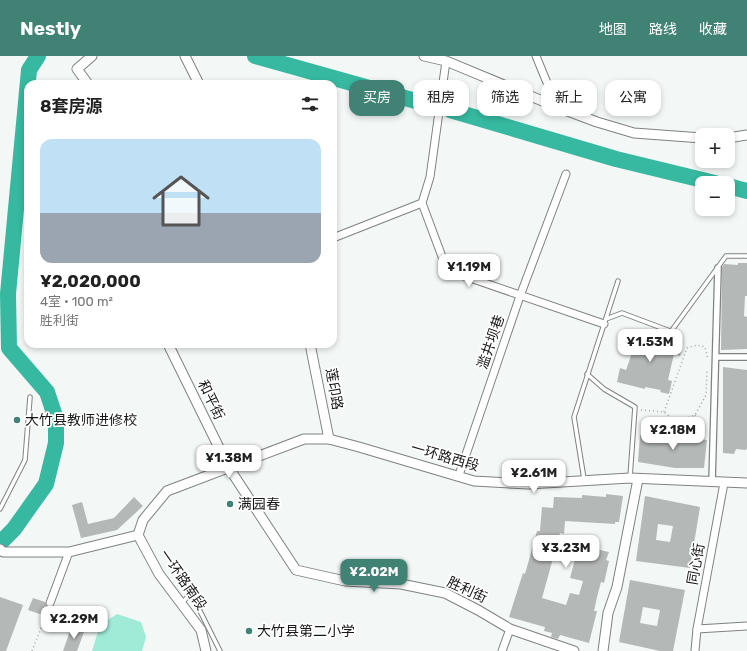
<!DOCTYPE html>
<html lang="zh">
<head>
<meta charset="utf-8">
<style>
  body { margin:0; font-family:Rubik,"Noto Sans SC",sans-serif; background:#f6f6f6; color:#222; height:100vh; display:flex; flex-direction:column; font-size:15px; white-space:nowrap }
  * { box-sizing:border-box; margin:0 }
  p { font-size:13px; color:#767676 }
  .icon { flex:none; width:22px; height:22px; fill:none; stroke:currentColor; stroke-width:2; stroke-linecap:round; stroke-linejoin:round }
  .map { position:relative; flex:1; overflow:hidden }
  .side { position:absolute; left:24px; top:24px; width:313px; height:268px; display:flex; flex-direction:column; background:#fff; border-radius:12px; box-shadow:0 2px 6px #0003 }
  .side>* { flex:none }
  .hud { position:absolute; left:349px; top:24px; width:338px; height:36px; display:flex; gap:8px }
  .controls { position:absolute; left:695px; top:72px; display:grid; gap:8px }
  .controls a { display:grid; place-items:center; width:40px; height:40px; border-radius:8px; background:#fff; box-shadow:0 2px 6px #0003; font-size:20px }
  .price { position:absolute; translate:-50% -34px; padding:0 9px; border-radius:8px; background:#fff; color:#222; font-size:13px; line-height:26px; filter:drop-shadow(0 1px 2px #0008) }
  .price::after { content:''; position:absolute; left:50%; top:24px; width:12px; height:9px; margin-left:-6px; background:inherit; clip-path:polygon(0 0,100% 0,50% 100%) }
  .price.selected { background:#408274; color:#fff }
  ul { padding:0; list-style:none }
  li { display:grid; align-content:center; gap:8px; height:212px; padding:0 16px }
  li span { display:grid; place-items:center; height:124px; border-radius:12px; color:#555 }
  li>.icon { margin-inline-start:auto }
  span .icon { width:72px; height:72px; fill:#fffc; stroke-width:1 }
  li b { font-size:17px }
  h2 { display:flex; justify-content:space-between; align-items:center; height:48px; padding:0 16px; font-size:17px }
  .tag { padding:0 14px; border-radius:12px; background:#fff; box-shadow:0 2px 6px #0003; font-size:14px; line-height:36px }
  .tag.selected { background:#408274; color:#fff }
  header { display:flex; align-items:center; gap:24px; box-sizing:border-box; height:56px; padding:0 20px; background:#408274; color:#fff }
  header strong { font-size:19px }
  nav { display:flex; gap:22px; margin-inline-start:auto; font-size:14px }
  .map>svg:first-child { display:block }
  .garden { fill:#9febd8 }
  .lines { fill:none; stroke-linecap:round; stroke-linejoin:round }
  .river { stroke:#36b9a0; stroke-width:16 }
  .building { fill:#b4b8b7; fill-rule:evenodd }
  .service-casing { stroke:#7f8281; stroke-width:5.5 }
  .pedestrian-casing { stroke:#7f8281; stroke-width:8 }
  .minor-casing { stroke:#7f8281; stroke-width:9 }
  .tertiary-casing { stroke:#7f8281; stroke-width:11 }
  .path { stroke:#a3a6a5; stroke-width:1.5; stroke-dasharray:1 3; stroke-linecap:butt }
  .service { stroke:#fff; stroke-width:3.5 }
  .pedestrian { stroke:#fff; stroke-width:5.5 }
  .minor { stroke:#fff; stroke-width:7 }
  .tertiary { stroke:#fff; stroke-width:9 }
  .poi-dot { fill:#408274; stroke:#fff; stroke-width:1.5 }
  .labels { text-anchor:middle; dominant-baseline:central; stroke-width:3.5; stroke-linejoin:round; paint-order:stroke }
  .street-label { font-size:14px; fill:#161716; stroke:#fff }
  .poi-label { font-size:14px; fill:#161716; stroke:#fff; text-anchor:start }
</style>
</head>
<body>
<header>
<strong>Nestly</strong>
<nav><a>地图</a><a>路线</a><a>收藏</a></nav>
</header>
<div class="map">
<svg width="747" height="595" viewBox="0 0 747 595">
  <rect width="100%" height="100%" fill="#f3f7f6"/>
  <path class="garden" d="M117 558 141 566 146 581 142 595H92L100 569Z"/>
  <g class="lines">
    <g class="river">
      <path d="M255 0 430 49"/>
      <path d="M450 54 616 103 715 127"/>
      <path d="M728 130 747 135"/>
      <path d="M0 487 14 473 46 428 56 387V363L47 336 9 292 8 238 29 14 38 0"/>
    </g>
  </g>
  <g class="building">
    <path d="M738 207H747V240H745L744 260 747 261V293L721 294 722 211 724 208 738 209Z"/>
    <path d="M633 274 668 282 667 288 682 291 680 300 674 298 668 324 672 325 669 338 660 336 661 334 645 331V333L617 326 620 312 626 314 630 303 634 285 630 284Z"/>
    <path d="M723 311 747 314V392L746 394 736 393 734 398 723 397Z"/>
    <path d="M668 377 692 379V382L707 384 704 412H675L638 406 640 379 668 380Z"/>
    <path d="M606 438 623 440 619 466H615V468L565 465 564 478 560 477 542 542 566 549 570 537 579 539 583 525 570 522 578 492H580L581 490 609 496 606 504 609 505 604 527 601 526 597 541 594 555H597L589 587 560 579 558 583 551 581 552 577 544 575 545 571 509 561 523 517 525 518 537 475H540L542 451 553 452 554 441 582 442V439L606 441Z"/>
    <path d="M645 440 700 451 690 512 636 505ZM658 468 673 470 670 486 656 484Z"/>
    <path d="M134 441 143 450 117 474 81 482 72 449 82 446 88 468 114 462Z"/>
    <path d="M630 524 685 534 673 595H660L619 586ZM643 551 660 554 657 570 640 567Z"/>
    <path d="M0 541 23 549 6 595H0Z"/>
    <path d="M33 542 45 546 49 552 54 550 64 553 60 565 28 554Z"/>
    <path d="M71 572 84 576 77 595H63Z"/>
  </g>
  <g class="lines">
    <defs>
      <g id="service">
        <path d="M606 263 622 257 670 275 672 274 726 200H747"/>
        <path d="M587 318 604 333 635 351 630 421"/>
        <path d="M584 423 574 361 618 225"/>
        <path d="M0 453 25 404 30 341"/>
        <path d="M182 547 191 537 220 595"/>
      </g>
      <g id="pedestrian">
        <path d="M716 301H747"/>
        <path d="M712 426 718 212"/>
      </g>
      <g id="minor">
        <path d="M536 0 557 51"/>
        <path d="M446 5 430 121 422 147 447 214 604 268"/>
        <path d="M333 182 422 147"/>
        <path d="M459 419 520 240 566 118"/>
        <path d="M50 547 69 496"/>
        <path d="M697 573 747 570"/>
        <path d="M502 595 510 573"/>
        <path d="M695 595 697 573 724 427"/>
      </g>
      <g id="tertiary">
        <path d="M185 0 199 28"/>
        <path d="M424 0 446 5 557 51 597 66 634 77 702 82"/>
        <path d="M88 28 77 13 92 0"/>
        <path d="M728 82 747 79"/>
        <path d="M168 288 229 412 296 514 345 525 401 528 445 537 478 554 510 573 574 595"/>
        <path d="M310 288 329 383"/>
        <path d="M0 493 3 496H69L138 479"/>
        <path d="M206 595 201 574 159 518 138 479 143 464 167 435 304 383H329L359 391 474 425 528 428 630 422 747 427"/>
        <path d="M603 595 608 557 617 531 638 423"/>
      </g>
    </defs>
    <use href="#service" class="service-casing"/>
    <use href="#pedestrian" class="pedestrian-casing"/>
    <use href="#minor" class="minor-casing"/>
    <use href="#tertiary" class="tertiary-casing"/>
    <g class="path">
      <path d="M641 354 664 356 676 366 695 359 706 339 707 315"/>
      <path d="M664 356 687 292 697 289 705 291 708 304"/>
      <path d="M695 359 705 380"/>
      <path d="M32 595 45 562"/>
    </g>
    <use href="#service" class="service"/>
    <use href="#pedestrian" class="pedestrian"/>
    <use href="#minor" class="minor"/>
    <use href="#tertiary" class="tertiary"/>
  </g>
  <g class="poi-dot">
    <circle cx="17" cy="364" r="4"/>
    <circle cx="230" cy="448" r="4"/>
    <circle cx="249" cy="575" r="4"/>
  </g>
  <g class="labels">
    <g class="street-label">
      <text transform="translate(491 286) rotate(-71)">滥井坝巷</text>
      <text transform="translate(334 333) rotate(80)">莲印路</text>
      <text transform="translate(211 344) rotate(64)">和平街</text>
      <text transform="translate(445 401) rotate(16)">一环路西段</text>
      <text transform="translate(696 508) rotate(-80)">同心街</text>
      <text transform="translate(183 524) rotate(55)">一环路南段</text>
      <text transform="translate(467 534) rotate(25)">胜利街</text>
    </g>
    <g class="poi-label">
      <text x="25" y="364">大竹县教师进修校</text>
      <text x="238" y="448">满园春</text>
      <text x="257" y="575">大竹县第二小学</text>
    </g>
  </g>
</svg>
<div class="controls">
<a>+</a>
<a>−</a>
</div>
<b class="price" style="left:469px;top:232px">¥1.19M</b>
<b class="price" style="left:650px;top:307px">¥1.53M</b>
<b class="price" style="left:673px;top:395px">¥2.18M</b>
<b class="price" style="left:229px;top:423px">¥1.38M</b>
<b class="price" style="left:534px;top:438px">¥2.61M</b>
<b class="price" style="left:566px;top:513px">¥3.23M</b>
<b class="price selected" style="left:374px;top:537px">¥2.02M</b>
<b class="price" style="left:74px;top:584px">¥2.29M</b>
<div class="hud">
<a class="tag selected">买房</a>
<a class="tag">租房</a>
<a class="tag">筛选</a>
<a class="tag">新上</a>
<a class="tag">公寓</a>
</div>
<section class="side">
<h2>8套房源<svg class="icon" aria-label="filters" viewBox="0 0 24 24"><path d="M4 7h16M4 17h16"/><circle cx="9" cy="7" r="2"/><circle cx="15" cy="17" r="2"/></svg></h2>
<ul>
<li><span style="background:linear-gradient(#bfe0f5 60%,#9aa5b1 0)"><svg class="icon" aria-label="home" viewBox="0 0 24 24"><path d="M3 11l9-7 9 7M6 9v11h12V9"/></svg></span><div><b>¥2,020,000</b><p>4室 · 100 m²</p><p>胜利街</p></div></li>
</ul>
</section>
</div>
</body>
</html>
